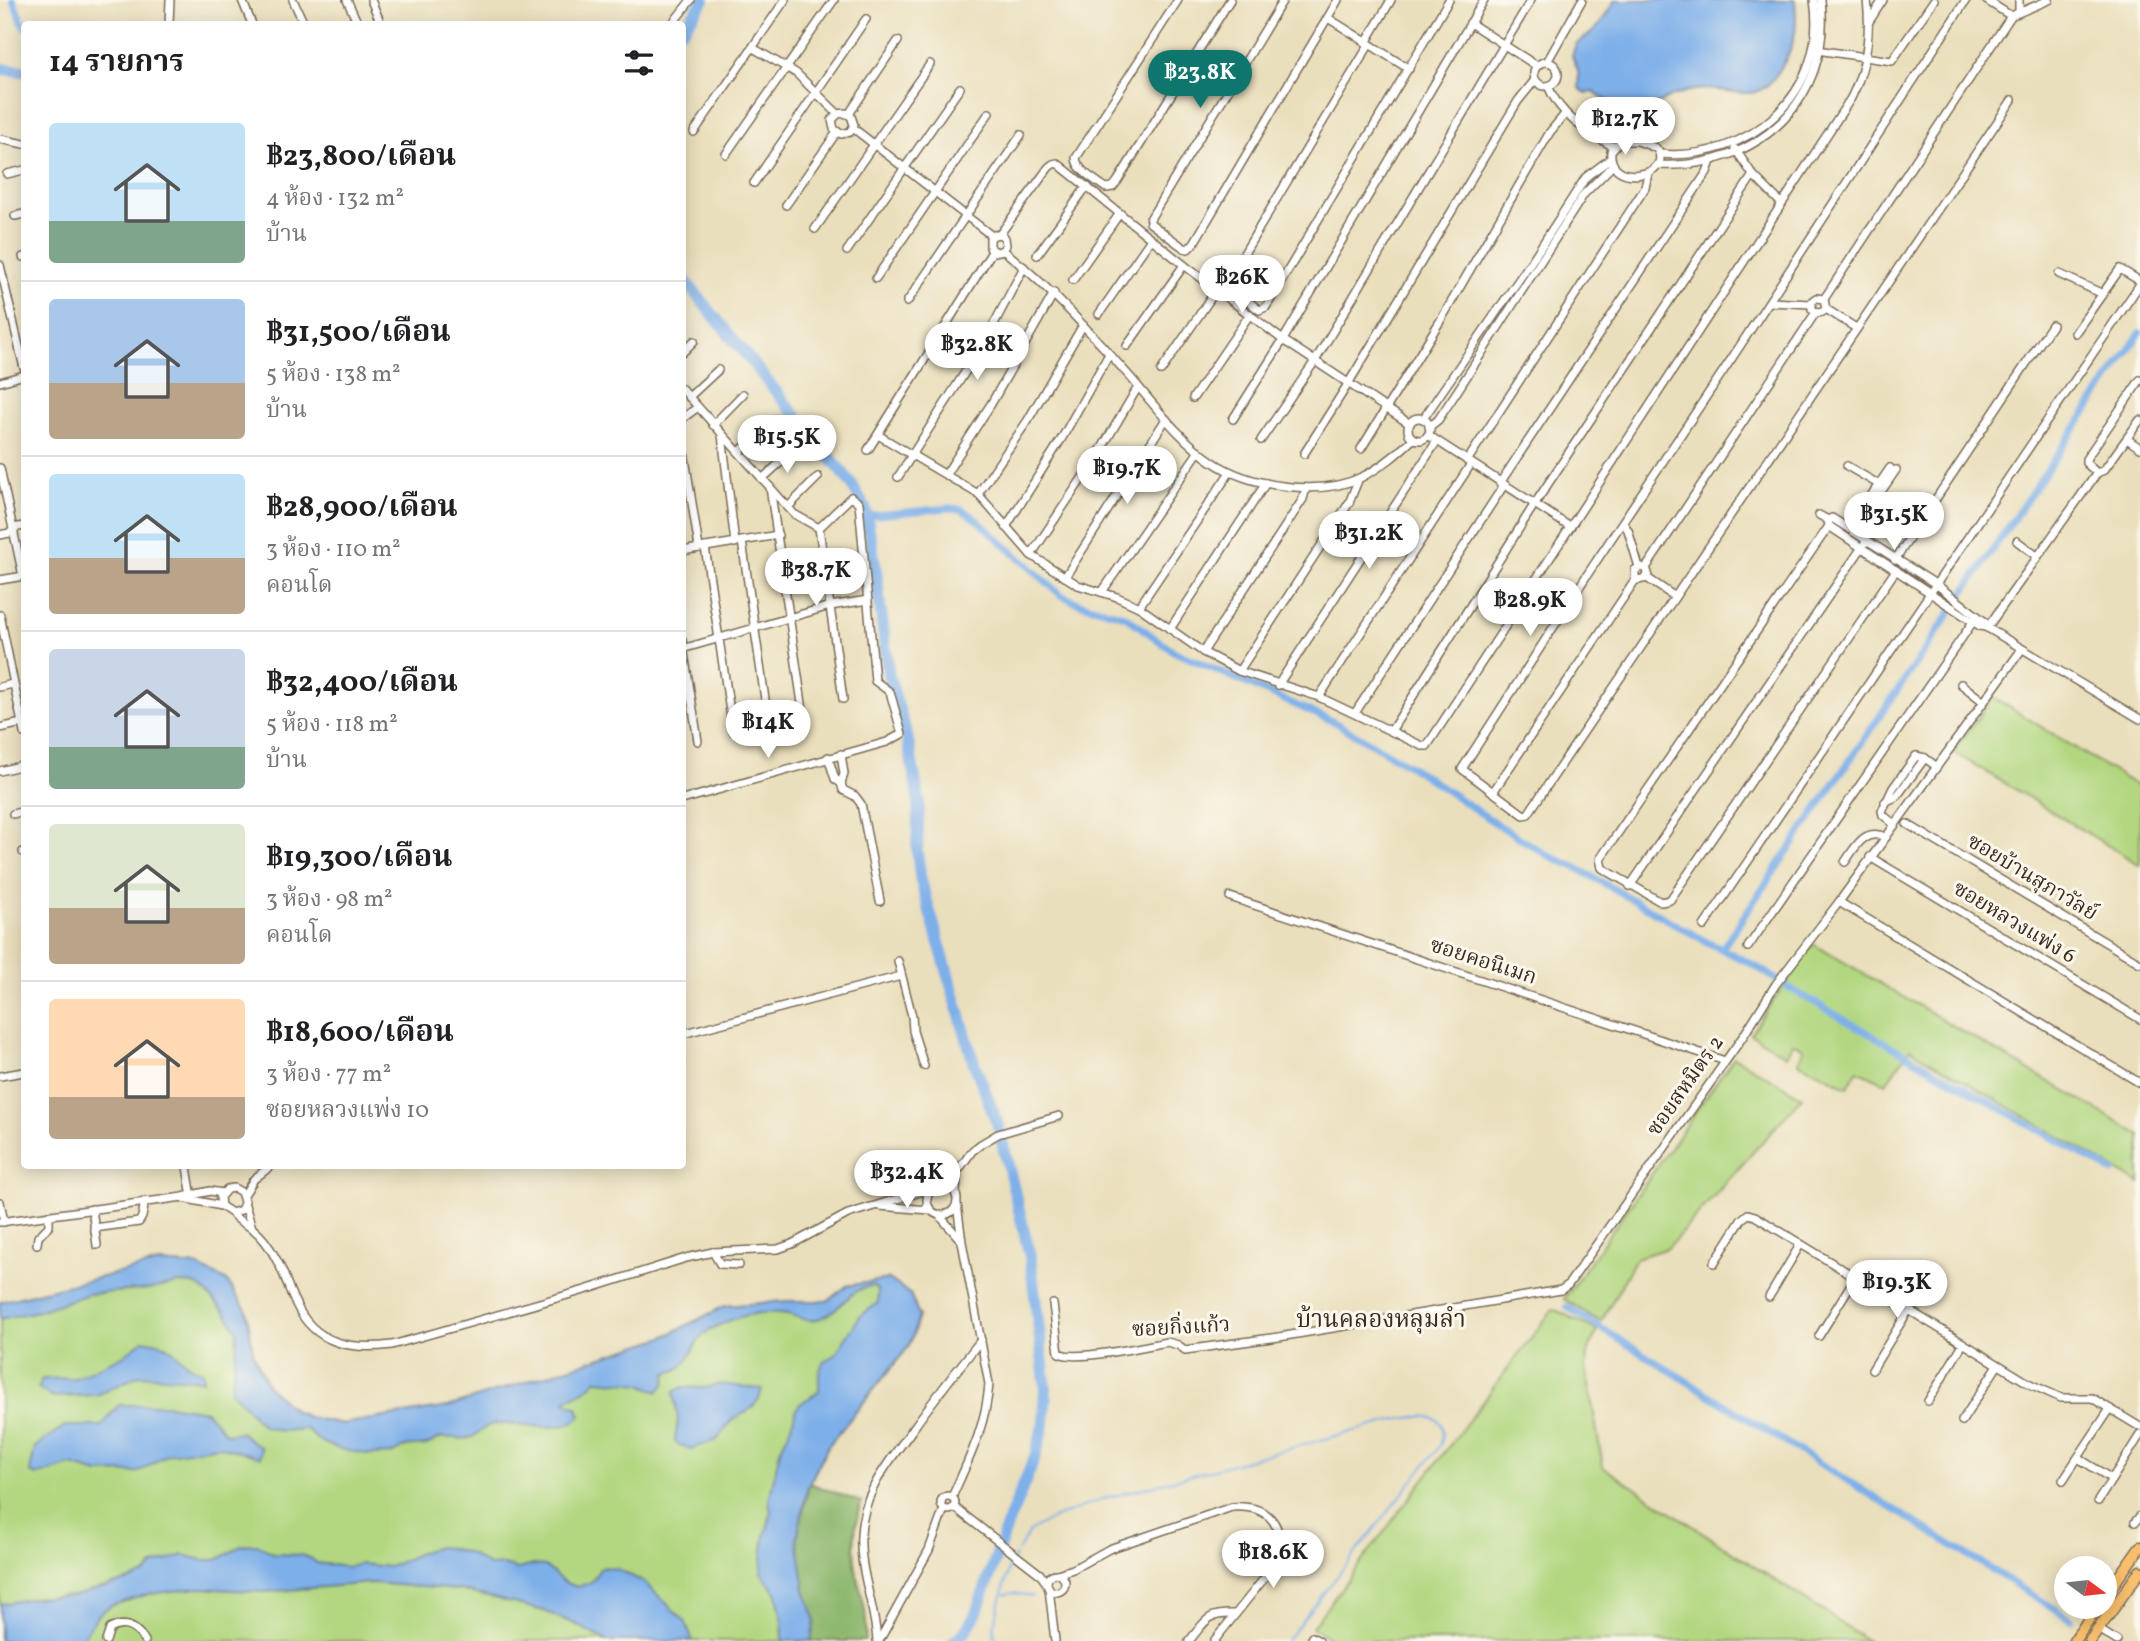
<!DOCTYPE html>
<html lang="th">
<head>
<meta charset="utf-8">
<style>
  body { margin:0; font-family:Vollkorn,"Noto Serif Thai",serif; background:#f6f6f6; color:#202124; height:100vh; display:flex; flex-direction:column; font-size:26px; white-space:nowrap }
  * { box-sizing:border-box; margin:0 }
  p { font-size:23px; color:#757577 }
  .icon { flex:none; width:38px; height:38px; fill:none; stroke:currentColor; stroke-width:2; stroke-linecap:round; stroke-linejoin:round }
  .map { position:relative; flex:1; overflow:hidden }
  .sheet { position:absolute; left:21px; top:21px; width:665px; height:1148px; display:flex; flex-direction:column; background:#fff; border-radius:7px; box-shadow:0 4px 18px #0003 }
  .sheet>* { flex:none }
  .needle { width:46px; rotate:105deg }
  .buttons { position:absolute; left:2054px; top:1556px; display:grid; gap:14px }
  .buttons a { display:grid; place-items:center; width:63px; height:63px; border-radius:50%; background:#fff; box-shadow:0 4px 18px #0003; font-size:35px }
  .price { position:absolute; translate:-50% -60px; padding:0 16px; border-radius:24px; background:#fff; color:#222; font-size:23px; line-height:46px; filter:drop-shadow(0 2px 4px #0008) }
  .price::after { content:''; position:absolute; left:50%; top:42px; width:21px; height:16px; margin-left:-10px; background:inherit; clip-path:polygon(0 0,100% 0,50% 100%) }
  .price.current { background:#0f766e; color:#fff }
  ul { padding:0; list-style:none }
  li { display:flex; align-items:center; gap:21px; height:175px; padding:0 28px }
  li+li { border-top:2px solid #e0e0e0 }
  li span { display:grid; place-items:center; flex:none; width:196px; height:140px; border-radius:7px; color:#555 }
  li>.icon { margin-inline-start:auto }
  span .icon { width:84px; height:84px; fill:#fffc; stroke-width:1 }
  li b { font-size:30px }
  h2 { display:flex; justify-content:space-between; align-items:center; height:84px; padding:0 28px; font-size:30px }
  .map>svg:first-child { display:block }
  .green { fill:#b2d780; stroke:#76804f; stroke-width:2 }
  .forest { fill:#8db86e; stroke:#647146; stroke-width:2 }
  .water { fill:#7dafe9; stroke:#5c6c84; stroke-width:2 }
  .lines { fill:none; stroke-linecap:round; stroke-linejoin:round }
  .stream { stroke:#7dafe9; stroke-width:2 }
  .canal { stroke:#7dafe9; stroke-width:7 }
  .river { stroke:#7dafe9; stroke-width:12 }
  .minor-casing { stroke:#786955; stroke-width:10 }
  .major-casing { stroke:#786955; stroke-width:13 }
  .minor { stroke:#fff; stroke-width:7 }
  .major { stroke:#f8bf6c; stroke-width:10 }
  .labels { text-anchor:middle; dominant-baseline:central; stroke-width:6; stroke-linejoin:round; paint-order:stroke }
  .street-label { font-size:21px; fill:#3b2a1e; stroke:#fbf7ec }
  .quarter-label { font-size:24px; fill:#3b2a1e; stroke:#fbf7ec }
</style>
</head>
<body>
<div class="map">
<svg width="2140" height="1641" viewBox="0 0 2140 1641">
  <rect width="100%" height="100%" fill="#fbf7ec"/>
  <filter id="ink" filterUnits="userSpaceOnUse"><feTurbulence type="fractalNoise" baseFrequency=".0143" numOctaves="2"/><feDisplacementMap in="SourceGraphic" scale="14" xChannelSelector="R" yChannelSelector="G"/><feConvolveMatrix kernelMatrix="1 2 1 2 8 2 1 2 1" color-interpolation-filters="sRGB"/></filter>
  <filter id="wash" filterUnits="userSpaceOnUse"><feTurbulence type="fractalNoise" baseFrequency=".00686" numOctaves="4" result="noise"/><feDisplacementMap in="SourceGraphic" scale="28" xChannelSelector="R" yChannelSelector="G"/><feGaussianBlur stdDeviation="1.57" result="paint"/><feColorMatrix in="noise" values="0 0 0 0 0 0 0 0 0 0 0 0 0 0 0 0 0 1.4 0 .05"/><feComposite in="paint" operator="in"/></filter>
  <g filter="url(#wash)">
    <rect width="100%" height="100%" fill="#eadfbc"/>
    <g class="green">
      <path d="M1993 697 2140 788V865L1953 752Z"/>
      <path d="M1813 944 2140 1135V1184L1910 1049 1886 1083 1857 1070 1848 1087 1798 1062 1804 1049 1793 1043 1786 1055 1750 1034Z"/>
      <path d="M1734 1057 1802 1097 1668 1248 1636 1258 1601 1322 1564 1299Z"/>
      <path d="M159 1263 196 1266 226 1280 247 1311 253 1353 268 1386 294 1411 308 1417 342 1424 448 1407 664 1337 725 1306 785 1301H827L847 1286 889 1279 910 1294 919 1316 909 1346 828 1446 807 1488 805 1590 815 1619 811 1641H0V1302Z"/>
      <path d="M1553 1309 1597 1330 1587 1355 1586 1368 1603 1467 1868 1641H1335L1312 1627Z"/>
    </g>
    <path class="forest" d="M809 1483 861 1502C854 1526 852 1550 857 1575 862 1598 869 1616 865 1641H811L815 1619 805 1590 797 1538Z"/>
    <g class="water">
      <path d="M1615 0H1795C1796 13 1797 25 1794 37 1790 56 1771 93 1749 93 1726 93 1708 85 1685 92 1674 95 1664 99 1656 106 1648 112 1644 118 1634 120L1593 91 1587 94 1579 88 1578 70 1572 56 1576 44C1600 29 1600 24 1615 0Z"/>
      <path d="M159 1263 196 1266 226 1280 247 1311 253 1353 268 1386 294 1411 308 1417 342 1424 448 1407 664 1337 725 1306 785 1301H827L847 1286 889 1279 910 1294 919 1316 909 1346 828 1446 807 1488 797 1538 805 1590 815 1619 811 1641H783L782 1619 777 1594 761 1573 764 1540 771 1514 769 1500 780 1450 792 1426 796 1409 800 1404 819 1391V1373L823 1362 835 1355 860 1316 878 1303V1291L874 1286C848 1287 839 1315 814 1320 806 1322 796 1316 788 1314 761 1310 734 1316 710 1330 689 1341 695 1368 667 1373L665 1383 658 1392 641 1384 596 1380 586 1390 566 1400 567 1403 577 1407 581 1415C568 1436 517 1422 494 1424 483 1426 481 1433 472 1437 462 1441 451 1436 440 1438 435 1440 431 1444 426 1445 419 1447 412 1445 405 1447 400 1449 396 1453 390 1454 372 1457 333 1450 318 1440 314 1437 310 1432 306 1429L280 1431 263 1426 231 1391 236 1351 237 1330 225 1312 203 1289 194 1284 180 1283 152 1289 89 1294 38 1311 0 1319V1302Z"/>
      <path d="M143 1340C150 1342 159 1342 165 1345 179 1353 187 1369 202 1371L203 1380 140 1375 97 1395 51 1397 38 1388 42 1379 75 1378 123 1356Z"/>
      <path d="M721 1384 762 1389 759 1399 752 1408 732 1420 717 1440 691 1449 677 1444 675 1441 678 1420 674 1392 683 1387 705 1388Z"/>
      <path d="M119 1405H168L206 1411 226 1434 240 1432 261 1448 260 1457 219 1446 168 1454 139 1472 98 1473 71 1465 36 1476 30 1472 35 1447 65 1426H101Z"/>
      <path d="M250 1544H257L273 1554 301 1555 310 1558 317 1563 348 1567 361 1564 390 1567 424 1551 439 1547 449 1548 469 1553 489 1566 503 1565 518 1569 534 1565 545 1566 565 1583 578 1587 591 1582 600 1569 605 1567 617 1569 644 1582 685 1621 693 1641H607L575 1624 544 1611 493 1598 459 1590 372 1583 265 1592 198 1588 149 1594 110 1606 98 1615 80 1641H0V1604L33 1598 73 1596 134 1579 145 1574 154 1565 184 1555 203 1560H217L241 1546Z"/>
    </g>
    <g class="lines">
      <g class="stream">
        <path d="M1018 1551 1029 1532 1052 1519 1103 1499 1395 1420C1419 1416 1453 1408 1440 1446L1286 1641"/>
        <path d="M1005 1595 1013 1593 1032 1596"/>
        <path d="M995 1641 994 1626 1010 1564 1015 1556"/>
      </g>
      <g class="canal">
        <path d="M13 0 24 27"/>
        <path d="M866 516 948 508 961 509 977 520 1061 595 1078 603 1125 616 1173 651 1334 722 1410 766 1497 824 1549 856 1577 868 1705 941 1754 965 1789 988 2113 1172"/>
        <path d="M1723 947 2140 333"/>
        <path d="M1567 1307 2071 1619"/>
        <path d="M2104 1639 2107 1641"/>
      </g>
      <g class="river">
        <path d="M682 30 704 0"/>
        <path d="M0 69 24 71"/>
        <path d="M682 277 851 483 865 508 875 563 889 677 907 736 919 800 917 851 921 881 974 1063 998 1125 1007 1161 1030 1256 1046 1389 1044 1423 1036 1454 1007 1526 976 1614 965 1632 954 1641"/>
      </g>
    </g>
  </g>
  <g filter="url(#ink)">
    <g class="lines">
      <defs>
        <g id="minor">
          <path d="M242 0 252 24"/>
          <path d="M293 0 304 24"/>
          <path d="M347 0 358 24"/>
          <path d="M371 0 381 24"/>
          <path d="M1178 0 1076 158C1077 171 1096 180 1106 188L1113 187 1117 182 1230 0"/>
          <path d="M1283 0 1150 219V223L1184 248 1188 249 1194 243 1338 0"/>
          <path d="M1986 0 2011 16"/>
          <path d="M2019 12V0"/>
          <path d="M1328 18 1409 69"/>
          <path d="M1870 20 1883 0"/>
          <path d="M1470 23 1537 66"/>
          <path d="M169 24 170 0"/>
          <path d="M672 24 691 0"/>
          <path d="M1366 43 1391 0"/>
          <path d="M1369 45 1228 280 1233 289 1259 310 1266 307 1271 299 1449 0"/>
          <path d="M753 48 796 73 838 114 845 113 851 116 854 125 850 132 841 134 834 129 832 120 838 114"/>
          <path d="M1817 50 1892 61 1934 0"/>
          <path d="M1547 62 1582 0"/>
          <circle cx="1546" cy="74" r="12"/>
          <path d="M1548 86C1561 117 1586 131 1614 147"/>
          <path d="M849 114 898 41"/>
          <path d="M853 128 992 236"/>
          <path d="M694 132 785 0"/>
          <path d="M0 139 24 144"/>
          <path d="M1626 141H1638L1656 148C1677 175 1607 190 1611 151L1617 144Z"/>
          <path d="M1735 149 1753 175 1782 204"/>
          <path d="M726 154 834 0"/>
          <path d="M1660 154C1749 162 1829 93 1814 0"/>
          <path d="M1659 165C1757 170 1833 100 1821 0"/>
          <path d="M7 174 24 170"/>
          <path d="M754 183 866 19"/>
          <path d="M786 205 837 132"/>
          <path d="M15 216 24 214"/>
          <path d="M815 229 930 64"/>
          <path d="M1000 234 1005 238 1006 245 1003 250 996 252 990 248V238L994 235 1000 234 1049 167 1053 164 1057 163 1184 265 1283 340 1410 424"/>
          <path d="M1003 250C1051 288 1091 333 1131 378 1156 407 1181 441 1213 462 1250 487 1321 497 1362 477 1382 467 1397 454 1413 439"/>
          <path d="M847 251 960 88"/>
          <path d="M1037 255 1087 186"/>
          <path d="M23 257H24"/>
          <path d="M0 265 24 368"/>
          <path d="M2059 274 2103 294"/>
          <path d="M876 278 989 113"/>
          <path d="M1073 280 1120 213"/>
          <path d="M1824 299 2011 16 2049 0"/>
          <path d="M907 302 1021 135"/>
          <path d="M1769 302 1811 304"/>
          <path d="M1826 309C1822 314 1817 314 1812 309V301L1816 298 1824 299 1826 309 1856 328"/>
          <path d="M1099 314 1151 239"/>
          <path d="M2075 333 2120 269 2140 281"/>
          <path d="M1127 346 1184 265"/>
          <path d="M682 353 694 341"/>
          <path d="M1161 371 1217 289"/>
          <path d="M0 382 24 375"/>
          <path d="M682 389 794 514 819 528 843 699"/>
          <path d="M689 397 718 370"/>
          <path d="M1193 398 1250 314"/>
          <circle cx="1419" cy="429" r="11"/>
          <path d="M682 419 698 407"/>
          <path d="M1233 419 1283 340 1484 0"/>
          <path d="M1423 419 1533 259 1586 177 1610 159"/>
          <path d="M713 425 743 394"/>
          <path d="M1429 427 1438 420 1458 390 1584 194 1613 165"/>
          <path d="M722 435 735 543"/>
          <path d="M878 435 978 494 1031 555 1078 585 1117 597 1139 607 1203 652 1239 671 1319 697 1422 746H1427L1851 98C1866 68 1871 33 1867 0"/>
          <path d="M1428 435 1570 527"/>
          <path d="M682 439 699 548"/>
          <path d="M2127 439 2140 448"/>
          <path d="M1261 440 1315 361 1531 0"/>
          <path d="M1361 449 1442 318 1550 132 1565 114"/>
          <path d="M868 450 993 250"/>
          <path d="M739 452 776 419"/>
          <path d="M1304 454 1348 384 1518 101 1535 80"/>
          <path d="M1467 461 1645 188 1648 173"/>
          <path d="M1847 466 1878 484"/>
          <path d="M0 468 23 576"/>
          <path d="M2097 473 2086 463V459L2140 380"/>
          <path d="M946 474 991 404 1054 293"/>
          <path d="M898 477 985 341 1024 267"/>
          <path d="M762 479 794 450"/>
          <path d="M1500 483 1707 172 1711 161"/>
          <path d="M770 487 803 710"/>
          <path d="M978 494 1028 420 1083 325"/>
          <path d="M788 507 818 477"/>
          <path d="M1819 515 1828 520"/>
          <path d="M1832 518 1937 585 1984 621 1986 627 1980 626 1829 526 1828 520Z"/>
          <path d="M1623 523 1628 530 1639 567"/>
          <path d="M1829 526 1600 859 1602 868 1661 902 1670 900 1896 570"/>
          <path d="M1006 527 1062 438 1109 354"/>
          <path d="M13 528 24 526"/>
          <path d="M1849 528 1890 468"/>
          <path d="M1854 531 1896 470"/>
          <path d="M0 535 14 532"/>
          <path d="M742 541 768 720"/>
          <path d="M2017 541 2037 556"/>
          <path d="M705 547 733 731"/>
          <path d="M682 551 778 535"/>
          <path d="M1031 555 1099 453 1138 387"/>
          <path d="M1895 560 2052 325"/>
          <path d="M1646 568 1816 312"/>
          <path d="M1065 577 1166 419"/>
          <path d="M1647 578 1648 573 1646 568 1641 567 1635 570V577L1638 580 1647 578 1675 597 1677 594 2012 100"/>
          <path d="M0 580 24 576"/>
          <path d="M1102 592 1199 451"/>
          <path d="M1675 597 1528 814 1524 815 1462 769 1587 575 1736 352 1966 0"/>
          <path d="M1139 607 1230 472"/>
          <path d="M0 615 24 733"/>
          <path d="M1986 627 2140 719"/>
          <path d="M1987 628 2097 473 2104 470 2140 420"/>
          <path d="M1170 629 1266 483"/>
          <path d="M682 640 698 741"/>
          <path d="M682 649 830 606 868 600"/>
          <path d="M1203 652 1303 499 1306 488"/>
          <path d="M1239 671 1349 503 1359 478"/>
          <path d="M1961 684 1984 702"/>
          <path d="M1278 685 1437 441"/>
          <path d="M0 687 13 684"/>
          <path d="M1319 697 1471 464"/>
          <path d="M1355 713 1504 485"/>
          <path d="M0 728 22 723"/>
          <path d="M1391 731 1534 505 1753 175"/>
          <path d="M841 754 844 774 841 783"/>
          <path d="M828 757 835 779 841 783 843 790 855 796 861 804 880 901"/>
          <path d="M0 771 24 765"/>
          <path d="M1493 792 1636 579"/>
          <path d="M682 800 887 742 902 734 890 692 875 681 859 503 851 497 819 528"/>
          <path d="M1885 802 1897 796 1925 758"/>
          <path d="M13 814 24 811"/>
          <path d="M1907 824 2140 963"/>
          <path d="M1895 825 1883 815 1882 811 1893 788 1916 756 1925 758 1937 767"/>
          <path d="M23 852H24"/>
          <path d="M1870 857 2140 1019"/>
          <path d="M1845 862C1856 846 1864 828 1886 837"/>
          <path d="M1630 886 1867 540"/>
          <path d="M1230 897 1725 1061"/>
          <path d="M1839 902 2140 1083"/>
          <path d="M1704 926 2140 284"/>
          <path d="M1748 947 1977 616"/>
          <path d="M898 961 912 1016 913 1031 924 1066"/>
          <path d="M682 1034 901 976"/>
          <path d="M0 1076 24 1072"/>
          <path d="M187 1167 192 1197"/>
          <path d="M941 1185 957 1172 972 1151 981 1144 998 1134 1059 1116"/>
          <circle cx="942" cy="1200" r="15"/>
          <path d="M244 1195 254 1179 271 1166"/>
          <path d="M956 1195 957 1172"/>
          <path d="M183 1198 221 1206"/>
          <path d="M245 1201 241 1210 232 1213 221 1206 220 1197 227 1189 234 1188 241 1192 252 1228"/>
          <path d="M0 1202 4 1222"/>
          <path d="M879 1206 930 1210"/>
          <path d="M92 1209 97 1245"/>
          <path d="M232 1213C238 1222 245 1223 253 1229 262 1236 271 1249 276 1259 285 1273 288 1290 296 1304 315 1345 352 1350 392 1345L585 1290 686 1258 713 1252 778 1249 792 1244 848 1214 933 1188"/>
          <path d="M939 1215 959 1238"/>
          <path d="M0 1222 183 1197 210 1191 223 1193"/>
          <path d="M94 1228 139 1222 142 1217 145 1201"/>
          <path d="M37 1244 38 1237 49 1226V1215"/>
          <path d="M713 1252 720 1264 739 1265"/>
          <path d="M1714 1263 1742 1219 1748 1214 1755 1216 2030 1384 2061 1398H2092L2140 1427"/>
          <path d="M1769 1297 1800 1245"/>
          <path d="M1053 1304 1059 1353C1075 1362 1146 1346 1167 1342L1178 1345 1185 1350 1279 1337 1561 1290 1568 1285 1744 1035 1776 984 1839 902 2022 649"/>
          <path d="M1819 1336 1855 1278"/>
          <path d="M1872 1370 1908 1311"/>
          <path d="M1928 1401 1963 1344"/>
          <path d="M1962 1421 1998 1365"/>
          <path d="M2078 1458 2112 1479"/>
          <path d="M2063 1480 2110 1409"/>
          <circle cx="948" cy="1503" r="7"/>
          <path d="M952 1497C969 1459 986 1426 989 1384L962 1242 957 1204"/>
          <path d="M2098 1501 2140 1435"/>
          <path d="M954 1507 1040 1574 1047 1584"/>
          <path d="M2135 1522 2140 1516"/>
          <path d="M1057 1574 1073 1569 1109 1549 1232 1507C1272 1505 1288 1528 1274 1566L1214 1641"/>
          <circle cx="1056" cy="1583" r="9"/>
          <path d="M1049 1588 1055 1641"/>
          <path d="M2098 1629 2117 1641"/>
          <path d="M1312 1637 1319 1641"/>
          <path d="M106 1641 110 1629C125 1621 136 1627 145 1641"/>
          <path d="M877 1641C875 1605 859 1571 861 1535 863 1490 888 1464 912 1430 934 1399 957 1370 981 1340"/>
          <path d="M879 1641 929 1550 944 1509"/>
          <path d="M1189 1641C1207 1620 1206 1613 1235 1614"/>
        </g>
        <g id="major">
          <path d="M2105 1596 2140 1547"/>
          <path d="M2074 1641 2098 1606"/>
          <path d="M2090 1641 2140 1571"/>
        </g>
      </defs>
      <use href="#minor" class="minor-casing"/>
      <use href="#major" class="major-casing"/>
      <use href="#minor" class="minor"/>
      <use href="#major" class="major"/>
    </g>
  </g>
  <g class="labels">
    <g class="street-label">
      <text transform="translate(2032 878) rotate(31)">ซอยบ้านสุภาวัลย์</text>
      <text transform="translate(2014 923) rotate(31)">ซอยหลวงแพ่ง 6</text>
      <text transform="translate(1483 962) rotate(18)">ซอยคอนิเมก</text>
      <text transform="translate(1686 1086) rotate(-55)">ซอยสหมิตร 2</text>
      <text transform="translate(1181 1328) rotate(-3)">ซอยกิ่งแก้ว</text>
    </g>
    <g class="quarter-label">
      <text x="1381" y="1321">บ้านคลองหลุมลำ</text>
    </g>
  </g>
</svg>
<div class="buttons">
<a><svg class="needle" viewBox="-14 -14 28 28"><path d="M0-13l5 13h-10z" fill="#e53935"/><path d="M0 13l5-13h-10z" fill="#757577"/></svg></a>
</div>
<b class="price current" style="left:1200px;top:110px">฿23.8K</b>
<b class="price" style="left:1625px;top:157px">฿12.7K</b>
<b class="price" style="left:1242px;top:315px">฿26K</b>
<b class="price" style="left:977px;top:382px">฿32.8K</b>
<b class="price" style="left:787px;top:475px">฿15.5K</b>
<b class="price" style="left:1127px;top:506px">฿19.7K</b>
<b class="price" style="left:1894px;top:552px">฿31.5K</b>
<b class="price" style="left:1369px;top:571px">฿31.2K</b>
<b class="price" style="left:816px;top:608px">฿38.7K</b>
<b class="price" style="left:1530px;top:638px">฿28.9K</b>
<b class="price" style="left:768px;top:760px">฿14K</b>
<b class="price" style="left:907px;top:1210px">฿32.4K</b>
<b class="price" style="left:1897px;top:1320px">฿19.3K</b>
<b class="price" style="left:1273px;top:1590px">฿18.6K</b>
<section class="sheet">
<h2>14 รายการ<svg class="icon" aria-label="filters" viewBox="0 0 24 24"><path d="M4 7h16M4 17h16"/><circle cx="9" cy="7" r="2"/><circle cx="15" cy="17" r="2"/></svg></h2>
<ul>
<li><span style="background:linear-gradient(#bfe0f5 70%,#7fa58c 0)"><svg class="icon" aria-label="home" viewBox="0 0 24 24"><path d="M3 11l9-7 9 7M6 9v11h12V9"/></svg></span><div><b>฿23,800/เดือน</b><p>4 ห้อง · 132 m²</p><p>บ้าน</p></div></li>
<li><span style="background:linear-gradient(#a9c7e8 60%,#b9a48a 0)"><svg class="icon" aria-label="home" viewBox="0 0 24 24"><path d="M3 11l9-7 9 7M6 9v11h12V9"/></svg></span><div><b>฿31,500/เดือน</b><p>5 ห้อง · 138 m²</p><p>บ้าน</p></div></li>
<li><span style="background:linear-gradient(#bfe0f5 60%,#b9a48a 0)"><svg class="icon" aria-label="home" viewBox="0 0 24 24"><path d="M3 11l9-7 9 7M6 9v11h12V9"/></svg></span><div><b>฿28,900/เดือน</b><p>3 ห้อง · 110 m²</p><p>คอนโด</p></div></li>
<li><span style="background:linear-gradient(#c9d6e8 70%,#7fa58c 0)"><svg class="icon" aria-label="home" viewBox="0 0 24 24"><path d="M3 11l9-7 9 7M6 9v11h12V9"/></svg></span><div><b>฿32,400/เดือน</b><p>5 ห้อง · 118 m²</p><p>บ้าน</p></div></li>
<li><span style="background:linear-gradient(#dfe7d0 60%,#b9a48a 0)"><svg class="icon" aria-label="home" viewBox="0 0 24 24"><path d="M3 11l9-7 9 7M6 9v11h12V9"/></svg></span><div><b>฿19,300/เดือน</b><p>3 ห้อง · 98 m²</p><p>คอนโด</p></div></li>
<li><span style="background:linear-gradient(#ffd9b3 70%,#b9a48a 0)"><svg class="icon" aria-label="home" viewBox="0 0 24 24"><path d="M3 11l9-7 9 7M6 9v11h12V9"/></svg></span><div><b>฿18,600/เดือน</b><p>3 ห้อง · 77 m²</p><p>ซอยหลวงแพ่ง 10</p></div></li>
</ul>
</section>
</div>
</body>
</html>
